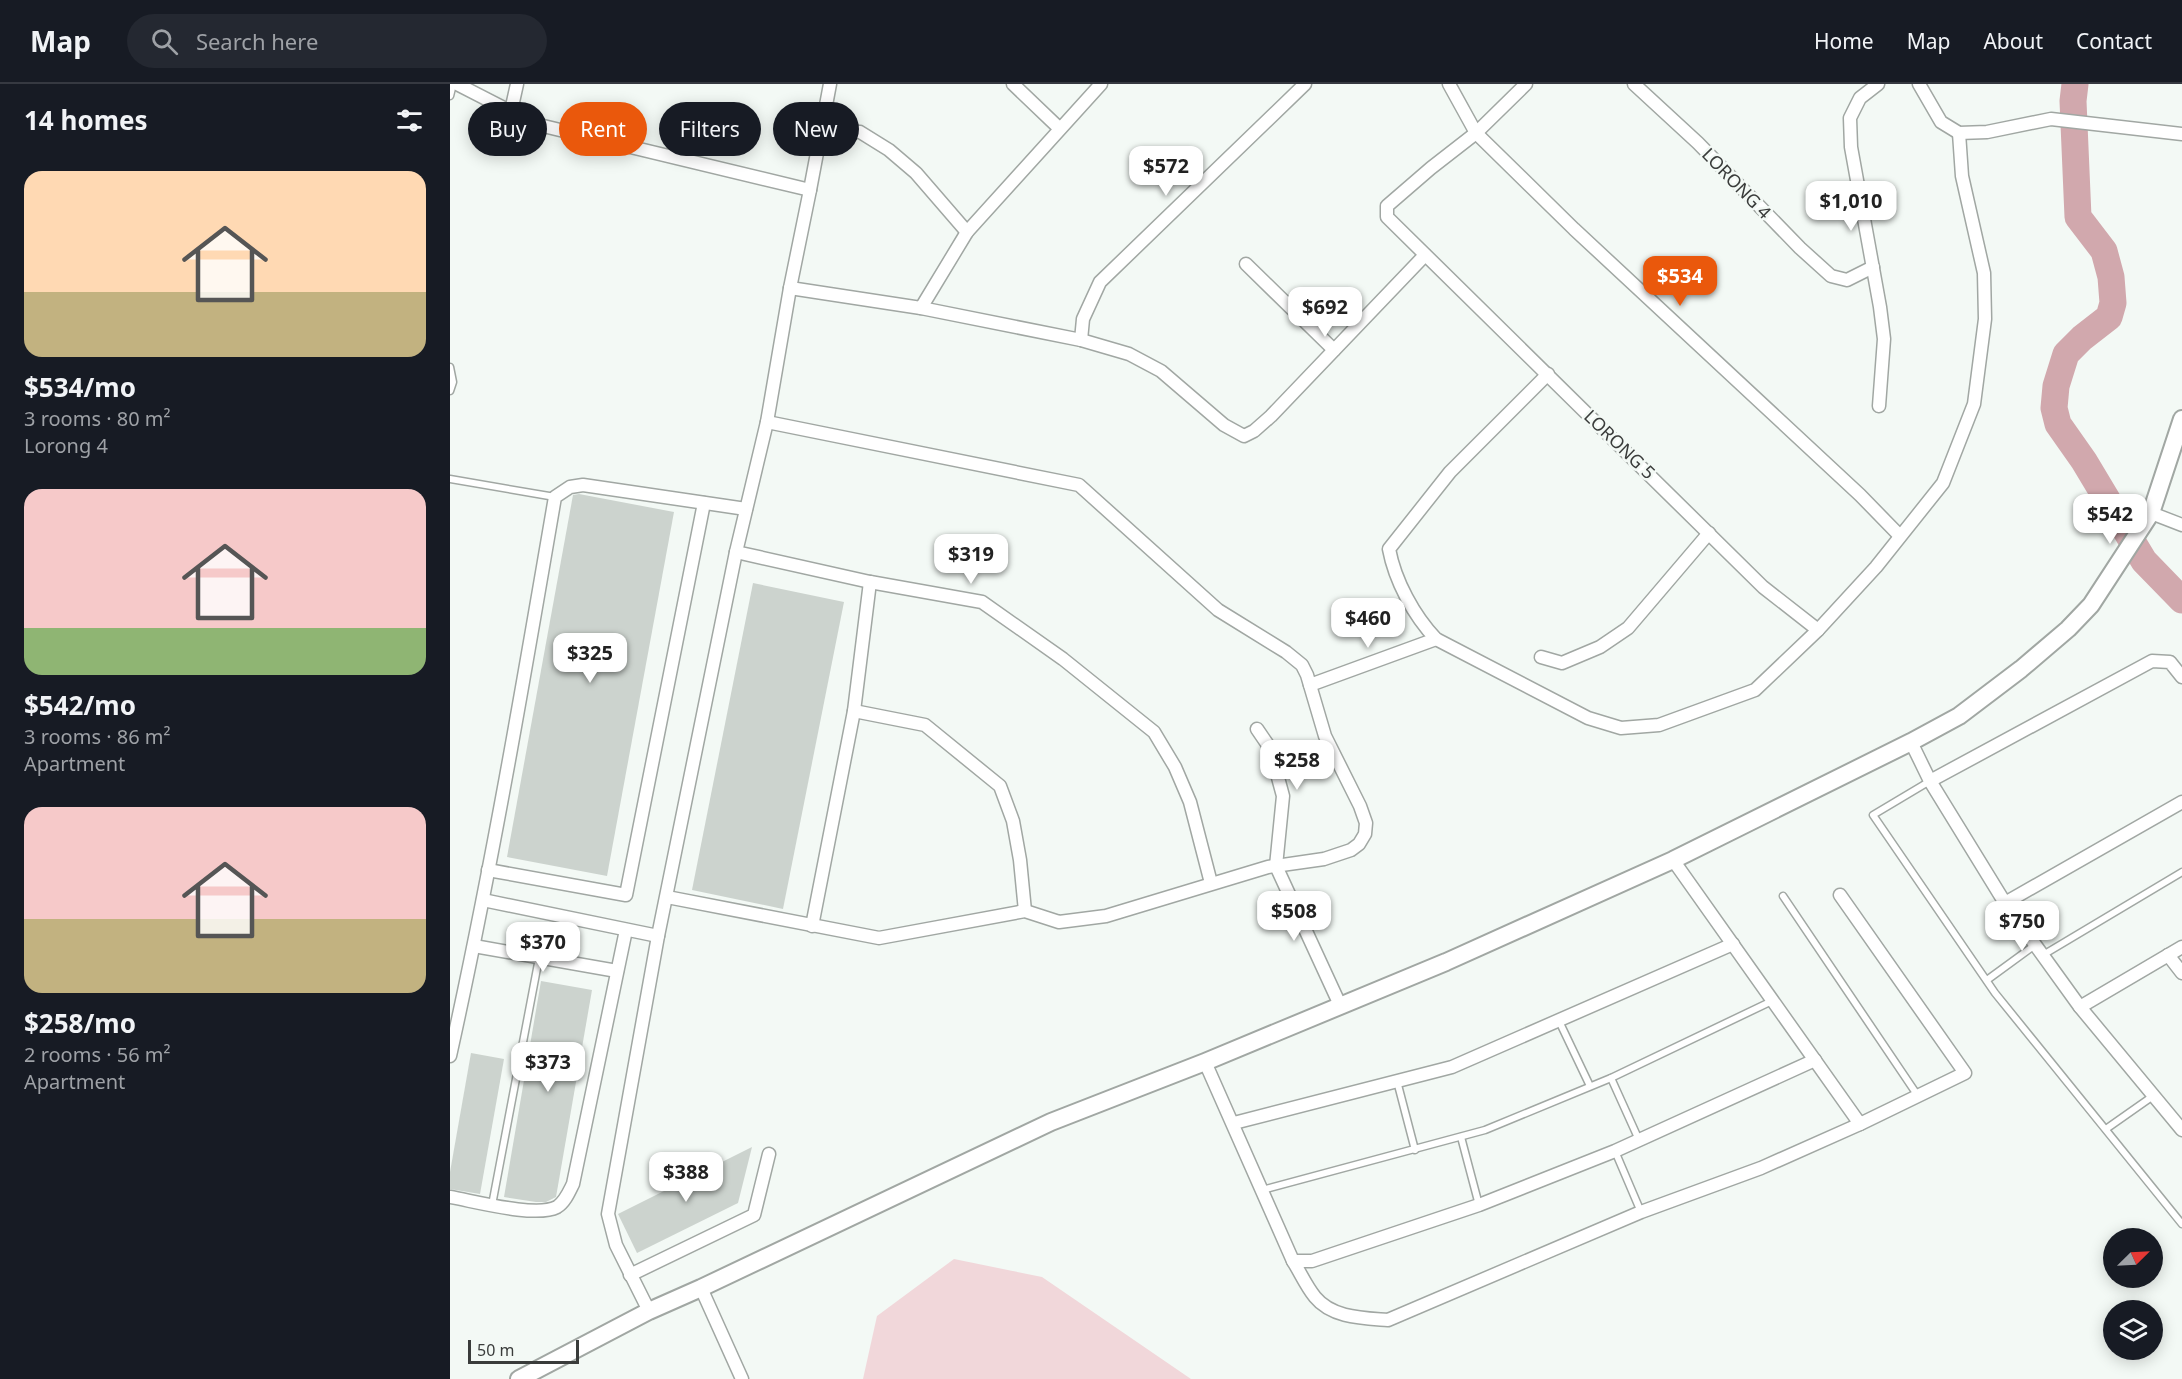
<!DOCTYPE html>
<html lang="en">
<head>
<meta charset="utf-8">
<style>
  body { margin:0; font-family:"Noto Sans",sans-serif; background:#242831; color:#f1f3f6; height:100vh; display:flex; flex-direction:column; font-size:22px; white-space:nowrap }
  * { box-sizing:border-box; margin:0 }
  p { font-size:20px; color:#9ea1a6 }
  .icon { flex:none; width:33px; height:33px; fill:none; stroke:currentColor; stroke-width:2; stroke-linecap:round; stroke-linejoin:round }
  .map { position:relative; flex:1; overflow:hidden }
  .panel { display:flex; flex-direction:column; background:#171b24; width:450px }
  .panel>* { flex:none }
  .guide { position:absolute; left:18px; top:18px; width:570px; height:54px; display:flex; gap:12px }
  .needle { width:39px; rotate:66deg }
  .buttons { position:absolute; left:1653px; top:1144px; display:grid; gap:12px }
  .buttons a { display:grid; place-items:center; width:60px; height:60px; border-radius:50%; background:#171b24; box-shadow:0 3px 15px #0003; font-size:30px }
  .scale { position:absolute; left:18px; bottom:15px; width:111px; box-sizing:border-box; padding-left:6px; border:3px solid #3a3c3b; border-top:0; font-size:16px; line-height:21px; white-space:nowrap; color:#3a3c3b; -webkit-text-stroke:4px #f3f9f5; paint-order:stroke }
  .price { position:absolute; translate:-50% -51px; padding:0 14px; border-radius:12px; background:#fff; color:#222; font-size:20px; line-height:39px; filter:drop-shadow(0 2px 3px #0008) }
  .price::after { content:''; position:absolute; left:50%; top:36px; width:18px; height:14px; margin-left:-9px; background:inherit; clip-path:polygon(0 0,100% 0,50% 100%) }
  .price.current { background:#ea580c; color:#fff }
  ul { padding:0; list-style:none }
  li { display:grid; align-content:center; gap:12px; height:318px; padding:0 24px }
  li span { display:grid; place-items:center; height:186px; border-radius:18px; color:#555 }
  li>.icon { margin-inline-start:auto }
  span .icon { width:108px; height:108px; fill:#fffc; stroke-width:1 }
  li b { font-size:26px }
  h2 { display:flex; justify-content:space-between; align-items:center; height:72px; padding:0 24px; font-size:26px }
  .chip { padding:0 21px; border-radius:27px; background:#171b24; box-shadow:0 3px 15px #0003; font-size:21px; line-height:54px }
  .chip.current { background:#ea580c; color:#fff }
  header { display:flex; align-items:center; gap:36px; box-sizing:border-box; height:84px; padding:0 30px; background:#171b24; border-bottom:2px solid #363941 }
  header strong { font-size:28px }
  nav { display:flex; gap:33px; margin-inline-start:auto; font-size:21px }
  .search { width:420px; height:54px; background:#242831; display:flex; align-items:center; gap:15px; box-sizing:border-box; padding:0 21px; border-radius:33px; color:#9ea1a6; font-size:22px }
  main { display:flex; flex:1; min-height:0 }
  .map>svg:first-child { display:block }
  .green { fill:#f1d7da }
  .lines { fill:none; stroke-linecap:round; stroke-linejoin:round }
  .river { stroke:#d1a8ad; stroke-width:27 }
  .building { fill:#ccd3ce }
  .lane-casing { stroke:#a1a7a3; stroke-width:9 }
  .street-casing { stroke:#a1a7a3; stroke-width:15 }
  .secondary-casing { stroke:#a1a7a3; stroke-width:20 }
  .lane { stroke:#fff; stroke-width:6 }
  .street { stroke:#fff; stroke-width:12 }
  .secondary { stroke:#fff; stroke-width:16 }
  .labels { text-anchor:middle; dominant-baseline:central; stroke-width:5; stroke-linejoin:round; paint-order:stroke }
  .street-label { font-size:18px; fill:#3a3c3b; stroke:#f3f9f5 }
</style>
</head>
<body>
<header>
<strong>Map</strong>
<div class="search"><svg class="icon" aria-label="search" viewBox="0 0 24 24"><circle cx="10" cy="10" r="6"/><path d="M15 15l6 6"/></svg>Search here</div>
<nav><a>Home</a><a>Map</a><a>About</a><a>Contact</a></nav>
</header>
<main>
<section class="panel">
<h2>14 homes<svg class="icon" aria-label="filters" viewBox="0 0 24 24"><path d="M4 7h16M4 17h16"/><circle cx="9" cy="7" r="2"/><circle cx="15" cy="17" r="2"/></svg></h2>
<ul>
<li><span style="background:linear-gradient(#ffd9b3 65%,#c2b280 0)"><svg class="icon" aria-label="home" viewBox="0 0 24 24"><path d="M3 11l9-7 9 7M6 9v11h12V9"/></svg></span><div><b>$534/mo</b><p>3 rooms · 80 m²</p><p>Lorong 4</p></div></li>
<li><span style="background:linear-gradient(#f6c9c9 75%,#8fb573 0)"><svg class="icon" aria-label="home" viewBox="0 0 24 24"><path d="M3 11l9-7 9 7M6 9v11h12V9"/></svg></span><div><b>$542/mo</b><p>3 rooms · 86 m²</p><p>Apartment</p></div></li>
<li><span style="background:linear-gradient(#f6c9c9 60%,#c2b280 0)"><svg class="icon" aria-label="home" viewBox="0 0 24 24"><path d="M3 11l9-7 9 7M6 9v11h12V9"/></svg></span><div><b>$258/mo</b><p>2 rooms · 56 m²</p><p>Apartment</p></div></li>
</ul>
</section>
<div class="map">
<svg width="1732" height="1295" viewBox="0 0 1732 1295">
  <rect width="100%" height="100%" fill="#f3f9f5"/>
  <path class="green" d="M504 1175 592 1193 741 1295H413L427 1232Z"/>
  <g class="lines">
    <path class="river" d="M1625 0 1623 17 1628 133 1654 167 1661 193 1663 219 1659 233 1632 254 1616 270 1606 302 1604 324 1608 340 1634 377 1694 477 1732 516"/>
  </g>
  <g class="building">
    <path d="M129 410 224 428 157 792 57 773 123 411Z"/>
    <path d="M303 499 394 518 333 825 242 806Z"/>
    <path d="M91 897 142 906 106 1113 96 1118H86L54 1113Z"/>
    <path d="M21 969 54 975 30 1110 0 1105V1088Z"/>
    <path d="M302 1063 288 1119 187 1169 168 1130Z"/>
  </g>
  <g class="lines">
    <defs>
      <g id="lane">
        <path d="M0 12 3 0"/>
        <path d="M0 283 3 298 0 307"/>
        <path d="M0 395 105 413"/>
        <path d="M1480 697 1423 731 1545 909 1732 1140"/>
        <path d="M1333 812 1468 1012"/>
        <path d="M1593 871 1732 788"/>
        <path d="M1537 896 1585 861"/>
        <path d="M1109 937 1140 1002"/>
        <path d="M1161 994 1189 1056"/>
        <path d="M947 997 965 1066"/>
        <path d="M1656 1045 1703 1012"/>
        <path d="M1011 1053 1029 1121"/>
        <path d="M1165 1067 1191 1128"/>
        <path d="M812 1106 1035 1046 1161 994 1322 917"/>
        <path d="M42 1121 89 874"/>
      </g>
      <g id="street">
        <path d="M7 0 85 40 360 106 340 204 317 338 286 468 208 852 158 1130 166 1161 199 1227"/>
        <path d="M563 0 609 44"/>
        <path d="M999 0 1026 49 1124 145 1410 411 1450 452"/>
        <path d="M1076 0 1026 49 981 84 937 122V133L1313 503 1368 546"/>
        <path d="M1184 0 1248 59 1350 164 1381 192 1397 196 1423 183"/>
        <path d="M1428 0 1410 14 1400 34 1401 63 1430 223 1434 255 1429 322"/>
        <path d="M1469 0 1491 38 1509 49 1537 48 1601 35 1732 50"/>
        <path d="M61 27 67 0"/>
        <path d="M371 46 410 48 439 66 466 89 517 148"/>
        <path d="M360 106 380 0"/>
        <path d="M796 180 884 266"/>
        <path d="M340 204 471 224 517 148 651 0"/>
        <path d="M471 224 631 256 679 270 711 287 774 341 794 352 804 347 821 332 975 171"/>
        <path d="M631 256 633 235 650 198 855 0"/>
        <path d="M1098 290 1000 388 939 465C945 497 964 532 986 555L1138 634 1171 644 1209 641 1305 606 1368 546 1426 483 1493 399 1524 320 1535 235 1534 189 1512 92 1509 49"/>
        <path d="M1701 429 1732 441"/>
        <path d="M286 468 420 498 532 518 613 575 704 648 725 683 740 718 761 799"/>
        <path d="M1091 573 1112 579 1150 563 1178 544 1259 449"/>
        <path d="M860 601 986 555"/>
        <path d="M404 627 475 641 550 702 563 737 570 776 575 827"/>
        <path d="M807 645 820 664 833 712 826 782 890 921"/>
        <path d="M1461 658 1480 697 1555 819 1630 923 1732 1046"/>
        <path d="M1480 697 1702 577 1720 578 1732 593"/>
        <path d="M1223 776 1410 1040 1515 989 1390 811"/>
        <path d="M38 786 176 811 254 419"/>
        <path d="M217 813 429 854 575 827 609 838 656 832 818 783 874 775 901 766 909 760 915 750 916 739 910 722 875 652 857 591 852 581 836 568 768 526 629 401 317 338"/>
        <path d="M33 816 208 852"/>
        <path d="M1555 819 1732 718"/>
        <path d="M362 842 404 627 420 498"/>
        <path d="M24 862 167 887"/>
        <path d="M1718 871 1732 889"/>
        <path d="M1630 923 1732 863"/>
        <path d="M0 972C41 787 73 600 105 413L120 403 133 401 296 425"/>
        <path d="M755 978 843 1177H862L1029 1121 1165 1067 1365 976"/>
        <path d="M784 1039 1002 983 1283 860"/>
        <path d="M0 1113C24 1117 86 1134 107 1123 115 1118 119 1108 123 1100L176 846"/>
        <path d="M843 1177C850 1188 856 1202 865 1213 882 1234 913 1234 938 1236L1191 1128 1311 1084 1410 1040"/>
        <path d="M180 1191 304 1131 319 1070"/>
        <path d="M251 1204 292 1295"/>
      </g>
      <path id="secondary" d="M69 1295 199 1227 251 1204 601 1038 755 978 996 878 1223 776 1461 658 1509 632 1571 585 1618 545 1641 521 1701 429 1732 335"/>
    </defs>
    <use href="#lane" class="lane-casing"/>
    <use href="#street" class="street-casing"/>
    <use href="#secondary" class="secondary-casing"/>
    <use href="#lane" class="lane"/>
    <use href="#street" class="street"/>
    <use href="#secondary" class="secondary"/>
  </g>
  <g class="labels">
    <g class="street-label">
      <text transform="translate(1287 99) rotate(46)">LORONG 4</text>
      <text transform="translate(1170 360) rotate(44)">LORONG 5</text>
    </g>
  </g>
</svg>
<div class="buttons">
<a><svg class="needle" viewBox="-14 -14 28 28"><path d="M0-13l5 13h-10z" fill="#e53935"/><path d="M0 13l5-13h-10z" fill="#9ea1a6"/></svg></a>
<a><svg class="icon" aria-label="layers" viewBox="0 0 24 24"><path d="M12 4l9 5-9 5-9-5zM3 14l9 5 9-5"/></svg></a>
</div>
<div class="scale">50 m</div>
<b class="price" style="left:716px;top:113px">$572</b>
<b class="price" style="left:1401px;top:148px">$1,010</b>
<b class="price current" style="left:1230px;top:223px">$534</b>
<b class="price" style="left:875px;top:254px">$692</b>
<b class="price" style="left:1660px;top:461px">$542</b>
<b class="price" style="left:521px;top:501px">$319</b>
<b class="price" style="left:918px;top:565px">$460</b>
<b class="price" style="left:140px;top:600px">$325</b>
<b class="price" style="left:847px;top:707px">$258</b>
<b class="price" style="left:844px;top:858px">$508</b>
<b class="price" style="left:1572px;top:868px">$750</b>
<b class="price" style="left:93px;top:889px">$370</b>
<b class="price" style="left:98px;top:1009px">$373</b>
<b class="price" style="left:236px;top:1119px">$388</b>
<div class="guide">
<a class="chip">Buy</a>
<a class="chip current">Rent</a>
<a class="chip">Filters</a>
<a class="chip">New</a>
</div>
</div>
</main>
</body>
</html>
